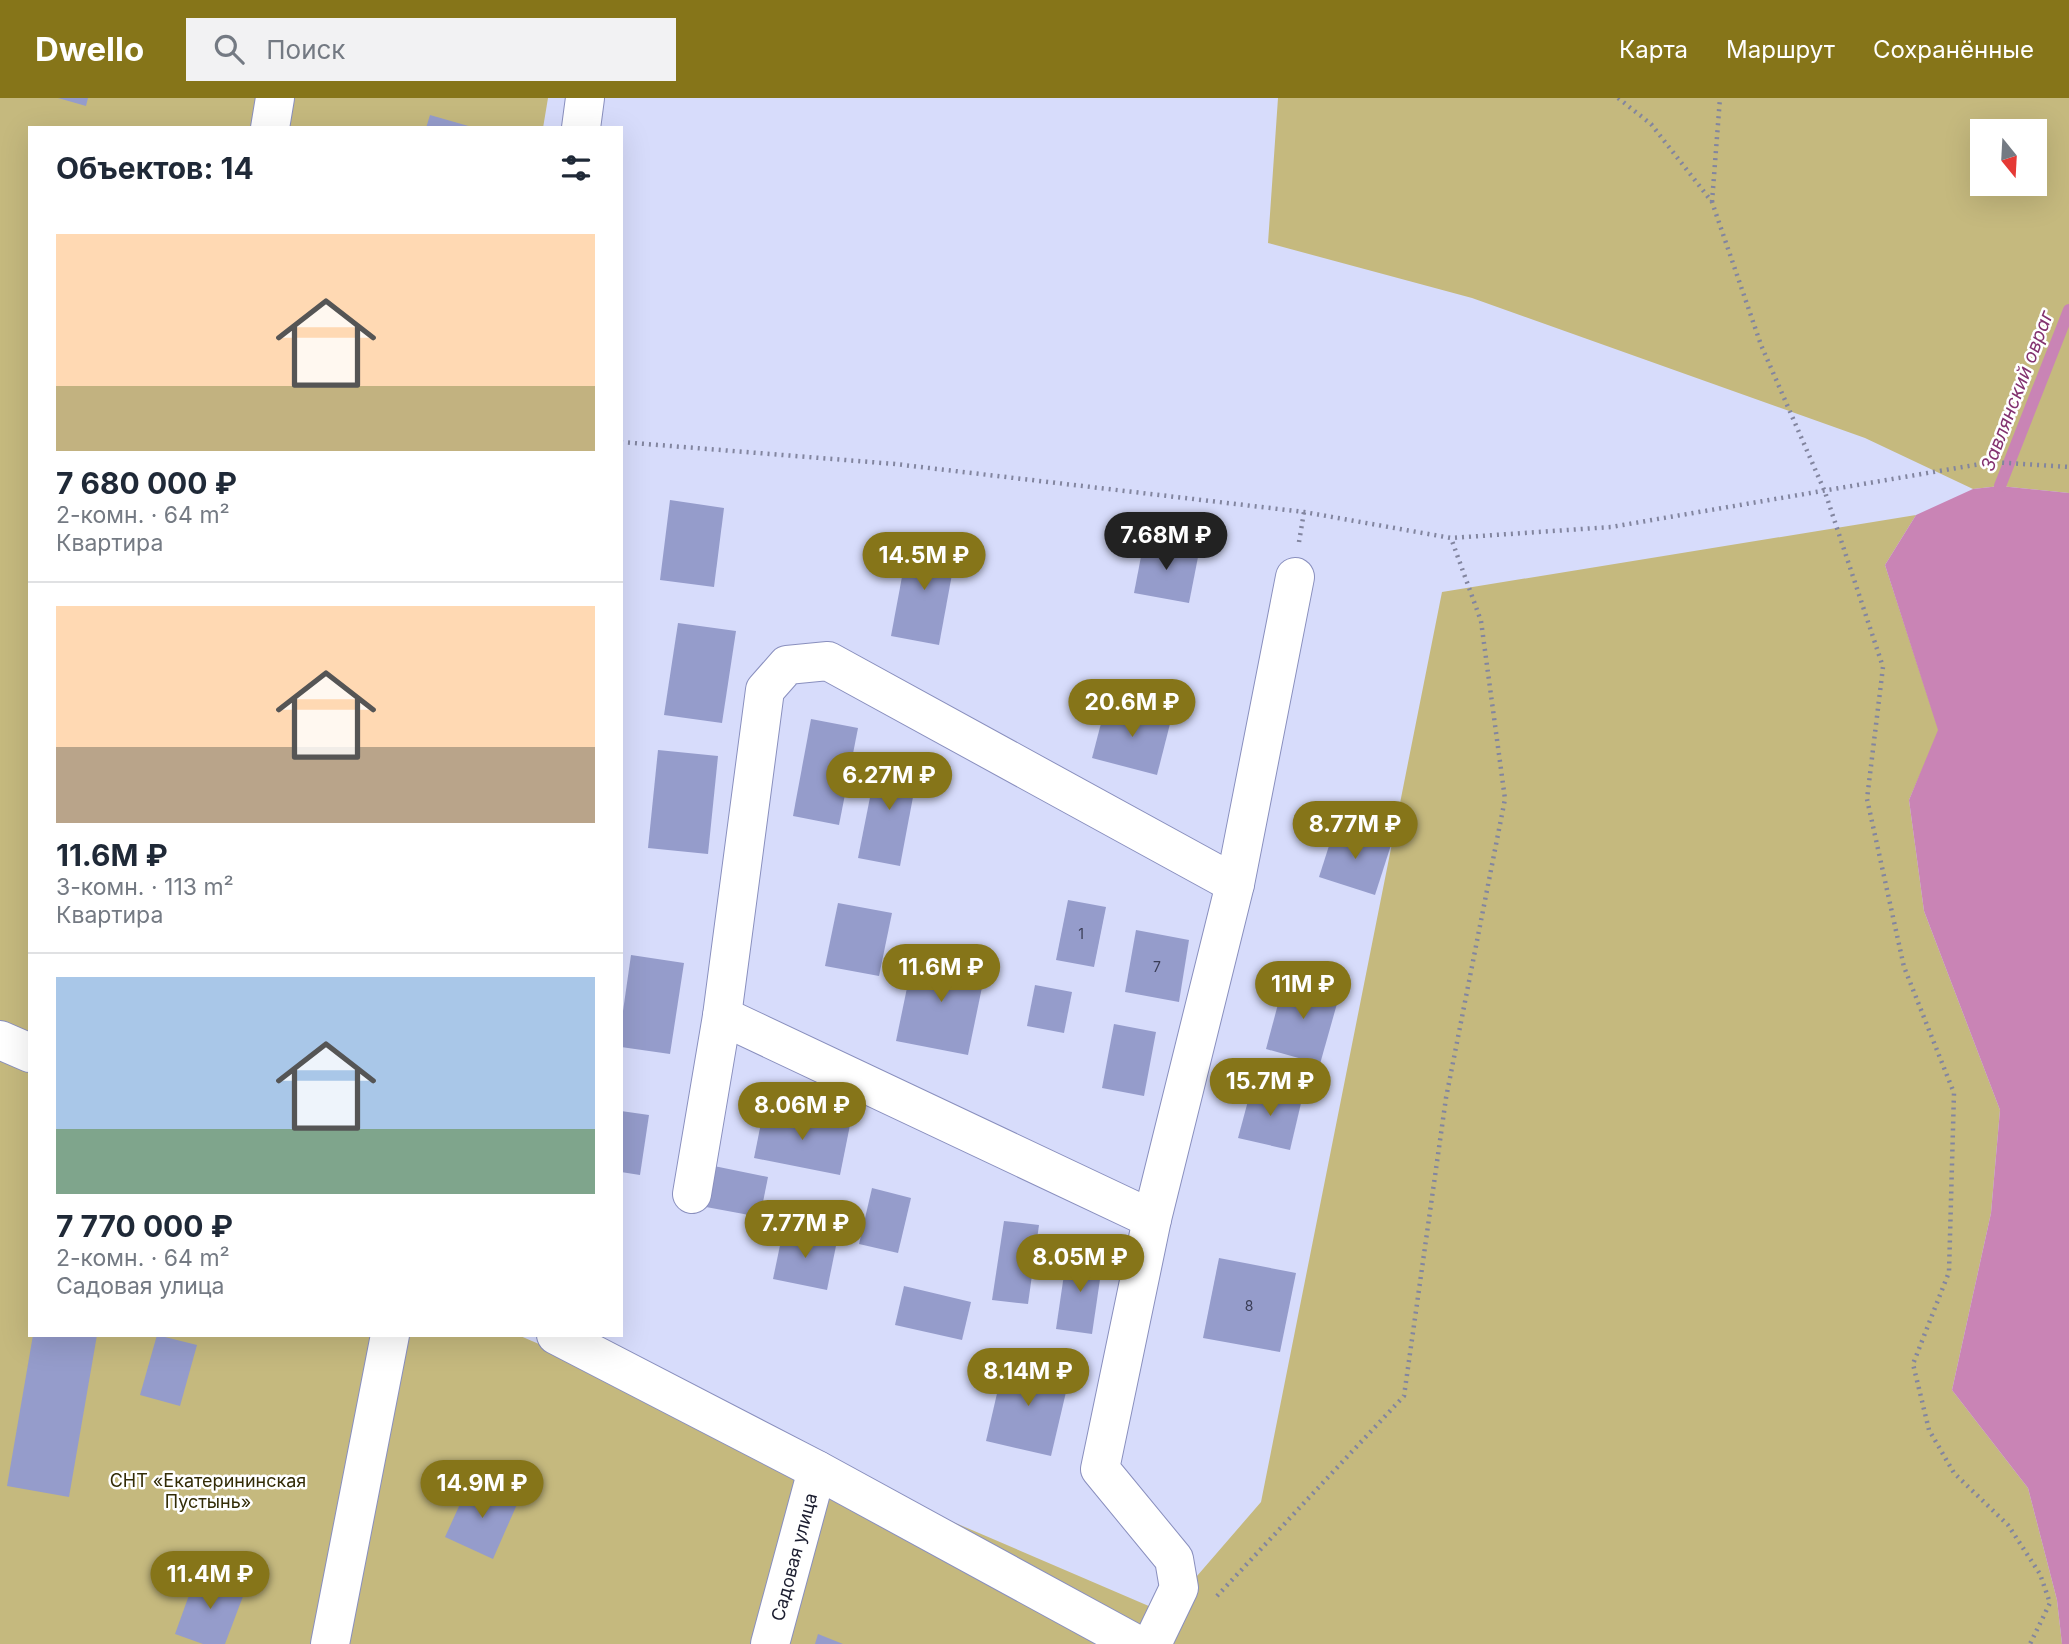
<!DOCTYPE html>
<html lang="ru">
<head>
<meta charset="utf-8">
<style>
  body { margin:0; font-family:Inter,sans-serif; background:#f2f2f3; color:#1f2937; height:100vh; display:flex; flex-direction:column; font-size:26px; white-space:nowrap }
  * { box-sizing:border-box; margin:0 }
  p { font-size:23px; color:#747a83 }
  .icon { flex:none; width:38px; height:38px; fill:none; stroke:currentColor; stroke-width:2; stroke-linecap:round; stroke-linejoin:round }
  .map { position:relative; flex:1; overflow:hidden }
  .sheet { position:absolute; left:28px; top:28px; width:595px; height:1211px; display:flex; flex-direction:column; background:#fff; border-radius:0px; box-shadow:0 7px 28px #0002 }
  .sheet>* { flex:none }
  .needle { width:46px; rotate:162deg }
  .tools { position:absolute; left:1970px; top:21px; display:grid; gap:14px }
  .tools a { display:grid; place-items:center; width:77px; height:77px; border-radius:0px; background:#fff; box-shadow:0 7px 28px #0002; font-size:35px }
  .price { position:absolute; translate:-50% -60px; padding:0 16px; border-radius:24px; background:#867519; color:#fff; font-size:23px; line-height:46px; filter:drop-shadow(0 2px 4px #0008) }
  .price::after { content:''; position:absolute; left:50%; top:42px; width:21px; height:16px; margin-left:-10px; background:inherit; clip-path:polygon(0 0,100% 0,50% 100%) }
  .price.active { background:#222; color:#fff }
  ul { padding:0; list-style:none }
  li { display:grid; align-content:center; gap:14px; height:371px; padding:0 28px }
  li+li { border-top:2px solid #e0e1e3 }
  li span { display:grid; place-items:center; height:217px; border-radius:0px; color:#555 }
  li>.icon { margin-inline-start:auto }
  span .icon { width:126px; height:126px; fill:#fffc; stroke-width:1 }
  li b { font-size:30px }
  h2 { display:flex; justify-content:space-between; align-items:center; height:84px; padding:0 28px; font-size:30px }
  header { display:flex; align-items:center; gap:42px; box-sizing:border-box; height:98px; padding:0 35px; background:#867519; color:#fff }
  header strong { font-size:33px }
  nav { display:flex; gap:38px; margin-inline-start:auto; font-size:24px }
  .search { width:490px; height:63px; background:#f2f2f3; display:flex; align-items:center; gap:18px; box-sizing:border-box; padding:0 24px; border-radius:0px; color:#747a83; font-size:26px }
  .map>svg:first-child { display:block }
  .green { fill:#c5b97e; fill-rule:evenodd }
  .water { fill:#c984b5 }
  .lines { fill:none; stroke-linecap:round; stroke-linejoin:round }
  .stream { stroke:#c984b5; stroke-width:12 }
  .building { fill:#959ccb }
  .minor-casing { stroke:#898fbe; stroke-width:40 }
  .path { stroke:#82859f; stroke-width:4.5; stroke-dasharray:2 5; stroke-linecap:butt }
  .minor { stroke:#fff; stroke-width:38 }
  .labels { text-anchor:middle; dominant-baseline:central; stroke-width:5; stroke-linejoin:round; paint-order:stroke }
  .number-label { font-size:14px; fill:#3a3d56 }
  .park-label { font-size:18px; fill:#332c06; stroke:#fff }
  .street-label { font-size:18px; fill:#1b1d2f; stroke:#fff }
  .water-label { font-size:19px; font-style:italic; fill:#83326f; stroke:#fff }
</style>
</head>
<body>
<header>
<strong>Dwello</strong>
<div class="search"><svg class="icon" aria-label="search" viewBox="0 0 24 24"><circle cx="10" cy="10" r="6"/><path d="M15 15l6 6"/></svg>Поиск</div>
<nav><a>Карта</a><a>Маршрут</a><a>Сохранённые</a></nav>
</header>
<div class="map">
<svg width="2069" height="1546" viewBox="0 0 2069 1546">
  <rect width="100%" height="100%" fill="#d7dcfb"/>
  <g class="green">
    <path d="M0 0H548L543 30H30V1237H518L1165 1515 1261 1404 1442 494 1916 417 1885 467 1939 633 1909 702 1924 813 2000 1012 1991 1115 1952 1292 2028 1390 2057 1502 2062 1546H0Z"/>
    <path d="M1278 0H2069V395L2000 388 1973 391 1865 340 1472 200 1268 145ZM1983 33H2035V86H1983Z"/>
  </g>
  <path class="water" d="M2000 388 2069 395V1546H2062L2057 1502 2028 1390 1952 1292 1991 1115 2000 1012 1924 813 1909 702 1938 632 1885 467 1916 417 1973 391Z"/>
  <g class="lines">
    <path class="stream" d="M2000 388 2069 212"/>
  </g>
  <g class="building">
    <path d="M58 0H88L86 8Z"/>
    <path d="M430 17 472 29V30H426Z"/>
    <path d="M670 402 724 410 714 489 660 482Z"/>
    <path d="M909 441 957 449 939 547 891 538Z"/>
    <path d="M1144 443 1199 454 1189 505 1134 495Z"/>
    <path d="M678 525 736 533 722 625 664 617Z"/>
    <path d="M1106 606 1171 622 1157 677 1092 660Z"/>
    <path d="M811 621 858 630 839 727 793 718Z"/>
    <path d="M658 652 718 658 708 756 648 750Z"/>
    <path d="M878 659 919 667 900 768 858 760Z"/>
    <path d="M1335 729 1391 747 1375 797 1319 779Z"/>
    <path d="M1068 802 1106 809 1094 869 1056 862Z"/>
    <path d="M838 805 892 815 879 878 825 868Z"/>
    <path d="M1136 832 1189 842 1179 904 1125 894Z"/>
    <path d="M914 856 986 870 968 957 896 943Z"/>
    <path d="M631 857 684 865 670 956 621 949V927Z"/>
    <path d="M1285 880 1340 895 1320 966 1266 951Z"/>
    <path d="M1035 887 1072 894 1064 935 1027 928Z"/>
    <path d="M1114 926 1156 934 1144 998 1102 990Z"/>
    <path d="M1252 988 1302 1001 1290 1052 1238 1040Z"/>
    <path d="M764 1010 850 1027 840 1077 754 1060Z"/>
    <path d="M621 1013 649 1017 640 1077 621 1074Z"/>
    <path d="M714 1068 768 1079 760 1119 706 1109Z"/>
    <path d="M872 1090 911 1100 898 1155 859 1146Z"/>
    <path d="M1004 1123 1039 1127 1028 1206 992 1202Z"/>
    <path d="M783 1133 837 1143 827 1192 773 1181Z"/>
    <path d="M1067 1156 1103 1161 1092 1236 1056 1231Z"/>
    <path d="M1219 1160 1296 1175 1280 1254 1203 1240Z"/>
    <path d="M904 1188 971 1204 962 1242 895 1227Z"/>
    <path d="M33 1237H97L69 1399 7 1388Z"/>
    <path d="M157 1237 197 1247 180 1308 140 1297Z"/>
    <path d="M1005 1261 1070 1277 1051 1358 986 1343Z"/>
    <path d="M470 1384 518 1404 493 1461 445 1439Z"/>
    <path d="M197 1475 245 1493 225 1546H203L175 1536Z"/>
    <path d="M818 1536 843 1546H815Z"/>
  </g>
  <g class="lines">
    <defs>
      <g id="minor">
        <path d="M270 30 275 0"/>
        <path d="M581 30 585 0"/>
        <path d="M722 918 1152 1121"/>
        <path d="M0 942 30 955"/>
        <path d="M692 1096 722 918 765 592 787 567 828 563 1235 786"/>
        <path d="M556 1237 817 1372 1136 1546"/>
        <path d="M330 1546 390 1237"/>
        <path d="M770 1546 817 1372"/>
        <path d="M1152 1546 1179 1490 1174 1461 1100 1371 1152 1121 1235 786 1295 479"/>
      </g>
    </defs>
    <use href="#minor" class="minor-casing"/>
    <g class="path">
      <path d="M1618 0 1651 26 1712 104 1761 247 1825 394 1883 569 1867 701 1904 869 1954 995 1949 1174 1913 1266 1929 1332 1954 1375 2008 1427 2040 1476 2050 1505 2030 1546"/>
      <path d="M1712 104 1720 0"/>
      <path d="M621 344 895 366 1304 414 1451 440 1611 429 1992 364 2069 369"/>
      <path d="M1299 444 1304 414"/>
      <path d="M1217 1498 1404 1298 1446 1000 1505 701 1481 523 1451 440"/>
    </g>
    <use href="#minor" class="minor"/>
  </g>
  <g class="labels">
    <g class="number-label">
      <text x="1081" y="835">1</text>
      <text x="1157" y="868">7</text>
      <text x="1249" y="1207">8</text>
    </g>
    <g class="park-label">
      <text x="208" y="1382">СНТ «Екатерининская<tspan x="208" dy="21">Пустынь»</tspan></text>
    </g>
    <g class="street-label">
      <text transform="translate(794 1459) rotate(-75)">Садовая улица</text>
    </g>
    <g class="water-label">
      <text transform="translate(2017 293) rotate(-69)">Завлянский овраг</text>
    </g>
  </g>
</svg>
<div class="tools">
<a><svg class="needle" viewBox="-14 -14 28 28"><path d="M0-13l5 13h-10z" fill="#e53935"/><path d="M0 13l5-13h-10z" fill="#747a83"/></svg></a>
</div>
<b class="price active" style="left:1166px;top:474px">7.68M ₽</b>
<b class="price" style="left:924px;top:494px">14.5M ₽</b>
<b class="price" style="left:1132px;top:641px">20.6M ₽</b>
<b class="price" style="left:889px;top:714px">6.27M ₽</b>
<b class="price" style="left:1355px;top:763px">8.77M ₽</b>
<b class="price" style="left:941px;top:906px">11.6M ₽</b>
<b class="price" style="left:1303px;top:923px">11M ₽</b>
<b class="price" style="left:1270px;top:1020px">15.7M ₽</b>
<b class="price" style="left:802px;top:1044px">8.06M ₽</b>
<b class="price" style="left:805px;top:1162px">7.77M ₽</b>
<b class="price" style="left:1080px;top:1196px">8.05M ₽</b>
<b class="price" style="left:1028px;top:1310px">8.14M ₽</b>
<b class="price" style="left:482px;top:1422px">14.9M ₽</b>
<b class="price" style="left:210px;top:1513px">11.4M ₽</b>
<section class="sheet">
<h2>Объектов: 14<svg class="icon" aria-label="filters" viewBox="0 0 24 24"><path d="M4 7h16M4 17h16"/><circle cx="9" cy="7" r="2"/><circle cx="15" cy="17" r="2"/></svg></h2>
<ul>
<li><span style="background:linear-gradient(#ffd9b3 70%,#c2b280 0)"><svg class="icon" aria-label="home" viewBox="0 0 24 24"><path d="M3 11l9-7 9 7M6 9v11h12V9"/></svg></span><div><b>7 680 000 ₽</b><p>2-комн. · 64 m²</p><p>Квартира</p></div></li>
<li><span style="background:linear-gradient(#ffd9b3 65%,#b9a48a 0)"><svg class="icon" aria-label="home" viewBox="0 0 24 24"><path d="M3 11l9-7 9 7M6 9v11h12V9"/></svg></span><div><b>11.6M ₽</b><p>3-комн. · 113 m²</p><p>Квартира</p></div></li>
<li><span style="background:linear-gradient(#a9c7e8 70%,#7fa58c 0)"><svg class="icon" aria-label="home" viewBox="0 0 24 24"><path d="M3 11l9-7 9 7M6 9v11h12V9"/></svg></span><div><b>7 770 000 ₽</b><p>2-комн. · 64 m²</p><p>Садовая улица</p></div></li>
</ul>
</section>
</div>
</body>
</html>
